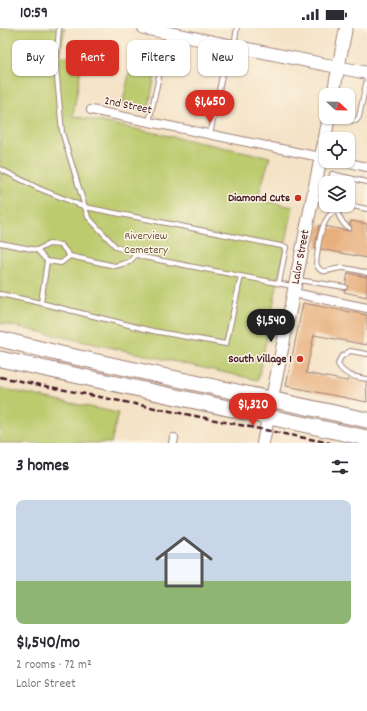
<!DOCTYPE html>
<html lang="en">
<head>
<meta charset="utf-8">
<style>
  body { margin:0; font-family:Dekko,sans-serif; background:#f2f2f3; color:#2b2b33; height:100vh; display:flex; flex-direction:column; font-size:15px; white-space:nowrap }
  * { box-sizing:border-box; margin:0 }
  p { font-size:13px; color:#7c7c81 }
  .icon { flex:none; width:22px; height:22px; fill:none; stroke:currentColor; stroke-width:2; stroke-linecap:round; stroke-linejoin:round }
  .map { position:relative; height:415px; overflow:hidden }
  .sheet { display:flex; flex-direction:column; background:#fff; flex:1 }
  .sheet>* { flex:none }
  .guide { position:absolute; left:12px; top:12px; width:343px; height:36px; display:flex; gap:8px }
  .needle { width:26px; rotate:112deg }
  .tools { position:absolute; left:319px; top:60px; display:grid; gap:8px }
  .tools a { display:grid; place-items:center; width:36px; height:36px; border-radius:8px; background:#fff; box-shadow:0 1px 3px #0004; font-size:20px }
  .price { position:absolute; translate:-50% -34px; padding:0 9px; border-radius:14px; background:#d93025; color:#fff; font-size:13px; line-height:26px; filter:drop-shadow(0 1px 2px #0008) }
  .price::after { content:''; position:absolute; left:50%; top:24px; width:12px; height:9px; margin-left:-6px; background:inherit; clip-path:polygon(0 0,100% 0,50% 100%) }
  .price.on { background:#222; color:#fff }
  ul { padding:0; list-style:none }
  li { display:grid; align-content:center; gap:8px; height:212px; padding:0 16px }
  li+li { border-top:1px solid #e1e1e2 }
  li span { display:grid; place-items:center; height:124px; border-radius:8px; color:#555 }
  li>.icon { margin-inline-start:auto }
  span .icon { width:72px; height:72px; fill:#fffc; stroke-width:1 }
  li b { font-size:17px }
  h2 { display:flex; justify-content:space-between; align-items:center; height:48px; padding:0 16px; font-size:17px }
  .tag { padding:0 14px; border-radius:8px; background:#fff; box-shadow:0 1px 3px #0004; font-size:14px; line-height:36px }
  .tag.on { background:#d93025; color:#fff }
  .status { display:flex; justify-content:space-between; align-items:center; height:28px; padding:0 20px; background:#fff; direction:ltr }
  .status svg { height:11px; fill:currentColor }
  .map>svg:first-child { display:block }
  .green { fill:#bccb6e; stroke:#83754c }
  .building { fill:#e7af7d }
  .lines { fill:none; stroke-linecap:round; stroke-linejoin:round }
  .lane-casing { stroke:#9f8179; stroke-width:6 }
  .street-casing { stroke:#9f8179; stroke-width:10 }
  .secondary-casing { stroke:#9f8179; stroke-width:14 }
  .highway-casing { stroke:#9f8179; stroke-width:17 }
  .lane { stroke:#fff; stroke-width:4 }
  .street { stroke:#fff; stroke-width:8 }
  .secondary { stroke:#fff; stroke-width:12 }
  .highway { stroke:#fff; stroke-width:15 }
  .rail { stroke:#4a1f2b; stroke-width:2.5; stroke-dasharray:6 3; stroke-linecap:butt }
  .poi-dot { fill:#c8321e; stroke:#fcf5e5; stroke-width:1.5 }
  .labels { text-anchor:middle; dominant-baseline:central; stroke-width:3; stroke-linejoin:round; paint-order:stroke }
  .street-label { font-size:12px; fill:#4a1f2b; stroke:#fcf5e5 }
  .poi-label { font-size:12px; font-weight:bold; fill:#4a1f2b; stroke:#fcf5e5; text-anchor:end }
  .park-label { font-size:12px; fill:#6c533f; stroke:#fcf5e5 }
</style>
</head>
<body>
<div class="status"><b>10:59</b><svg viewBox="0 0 49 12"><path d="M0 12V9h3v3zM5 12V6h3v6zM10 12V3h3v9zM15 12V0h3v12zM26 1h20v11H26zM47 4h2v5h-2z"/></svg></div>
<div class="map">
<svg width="367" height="415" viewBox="0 0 367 415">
  <rect width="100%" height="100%" fill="#fcf5e5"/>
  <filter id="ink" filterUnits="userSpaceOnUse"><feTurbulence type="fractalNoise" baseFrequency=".025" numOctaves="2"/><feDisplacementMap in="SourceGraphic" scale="8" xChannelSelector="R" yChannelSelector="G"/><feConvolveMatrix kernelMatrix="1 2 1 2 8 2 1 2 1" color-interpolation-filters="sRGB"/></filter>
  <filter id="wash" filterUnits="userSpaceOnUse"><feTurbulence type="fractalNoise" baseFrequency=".012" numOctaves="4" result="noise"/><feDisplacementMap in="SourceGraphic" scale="16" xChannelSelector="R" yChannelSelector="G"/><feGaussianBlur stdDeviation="0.9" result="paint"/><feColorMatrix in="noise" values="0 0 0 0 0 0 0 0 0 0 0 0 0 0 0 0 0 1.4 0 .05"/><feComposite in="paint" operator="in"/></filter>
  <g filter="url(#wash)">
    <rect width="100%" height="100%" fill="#f4e3c7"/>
    <g class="green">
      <path d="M0 0H65L60 27 82 34 73 88 270 129 257 172 293 179 258 352 0 295Z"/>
      <path d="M130 42 155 46 148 84 122 78Z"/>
      <path d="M0 360 118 385 111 415H0Z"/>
    </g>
    <g id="blocks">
      <g class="building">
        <path d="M351 193 367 196V230L315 220 319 197 349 203Z"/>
        <path d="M348 245 367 249V269L344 264Z"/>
        <path d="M303 275 367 287V317L314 307 306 345 347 353 350 349 366 352 367 374 286 358Z"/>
      </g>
    </g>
  </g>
  <g filter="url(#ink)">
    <use href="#blocks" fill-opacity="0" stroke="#9f8179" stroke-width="1"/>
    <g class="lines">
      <defs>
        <g id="lane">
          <path d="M59 0 56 38 62 104 88 189 116 219 143 229 292 258"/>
          <path d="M234 17 237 0"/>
          <path d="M336 89 356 93 359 89 367 51"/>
          <path d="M149 94 168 7"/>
          <path d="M210 107 228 18"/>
          <path d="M0 141 40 161 85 179 286 219 279 255"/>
          <path d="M331 155 332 146 367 154"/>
          <path d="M315 170 326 172"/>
          <path d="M334 177C338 185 341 196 349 200"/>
          <path d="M348 177 367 181"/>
          <path d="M336 182C319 192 319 217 316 235 321 250 331 240 342 240 350 240 359 243 367 245"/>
          <path d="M0 215 37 222 49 216 61 217 70 228 115 238 129 234 136 227"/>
          <path d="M37 222 47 233 61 235 70 228"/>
          <path d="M47 233 41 275 153 303 226 316 241 248"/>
          <path d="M298 252 345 259"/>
          <path d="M0 266 41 275"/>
          <path d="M367 326 350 323 341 329 338 336C344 348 355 349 367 351"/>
        </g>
        <g id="street">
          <path d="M91 82 325 130"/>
          <path d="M340 133 367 139"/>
          <path d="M294 265 367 280"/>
          <path d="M173 415 174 410"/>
        </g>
        <g id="secondary">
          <path d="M144 0 367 45"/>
          <path d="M333 67 346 0"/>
          <path d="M263 415 329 89"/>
        </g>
        <g id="highway">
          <path d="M0 311 61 326 367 392"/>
          <path d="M0 331 367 410"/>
        </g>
      </defs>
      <use href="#lane" class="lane-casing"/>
      <use href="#street" class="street-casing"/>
      <use href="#secondary" class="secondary-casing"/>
      <use href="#highway" class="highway-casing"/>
      <use href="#lane" class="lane"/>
      <use href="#street" class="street"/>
      <use href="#secondary" class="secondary"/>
      <use href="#highway" class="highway"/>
      <path class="rail" d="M0 349 330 415"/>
    </g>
  </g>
  <g class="poi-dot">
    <circle cx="298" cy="170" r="4"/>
    <circle cx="300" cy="331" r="4"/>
  </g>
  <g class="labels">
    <g class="street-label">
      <text transform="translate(128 78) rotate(12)">2nd Street</text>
      <text transform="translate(301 229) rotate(-79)">Lalor Street</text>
    </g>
    <g class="poi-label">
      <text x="290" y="170">Diamond Cuts</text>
      <text x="292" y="331">South Village 1</text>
    </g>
    <g class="park-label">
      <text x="146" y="208">Riverview<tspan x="146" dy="14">Cemetery</tspan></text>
    </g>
  </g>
</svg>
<div class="tools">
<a><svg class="needle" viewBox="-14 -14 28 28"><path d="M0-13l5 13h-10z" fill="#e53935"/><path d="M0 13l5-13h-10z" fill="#7c7c81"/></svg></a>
<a><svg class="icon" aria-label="locate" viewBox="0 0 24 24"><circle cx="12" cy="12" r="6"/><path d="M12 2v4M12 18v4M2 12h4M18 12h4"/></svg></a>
<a><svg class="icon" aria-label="layers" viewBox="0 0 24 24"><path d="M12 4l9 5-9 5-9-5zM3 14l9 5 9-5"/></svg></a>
</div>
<b class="price" style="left:210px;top:96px">$1,650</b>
<b class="price on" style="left:271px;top:315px">$1,540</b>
<b class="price" style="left:253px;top:399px">$1,320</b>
<div class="guide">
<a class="tag">Buy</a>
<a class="tag on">Rent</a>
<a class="tag">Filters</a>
<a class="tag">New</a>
</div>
</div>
<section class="sheet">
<h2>3 homes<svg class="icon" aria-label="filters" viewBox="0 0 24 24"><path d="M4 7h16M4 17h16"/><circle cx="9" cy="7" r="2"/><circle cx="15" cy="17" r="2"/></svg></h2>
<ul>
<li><span style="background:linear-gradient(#c9d6e8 65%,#8fb573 0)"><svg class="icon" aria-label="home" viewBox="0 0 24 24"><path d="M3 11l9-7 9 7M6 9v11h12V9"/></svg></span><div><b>$1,540/mo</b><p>2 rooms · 72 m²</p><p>Lalor Street</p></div></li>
</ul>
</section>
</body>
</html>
